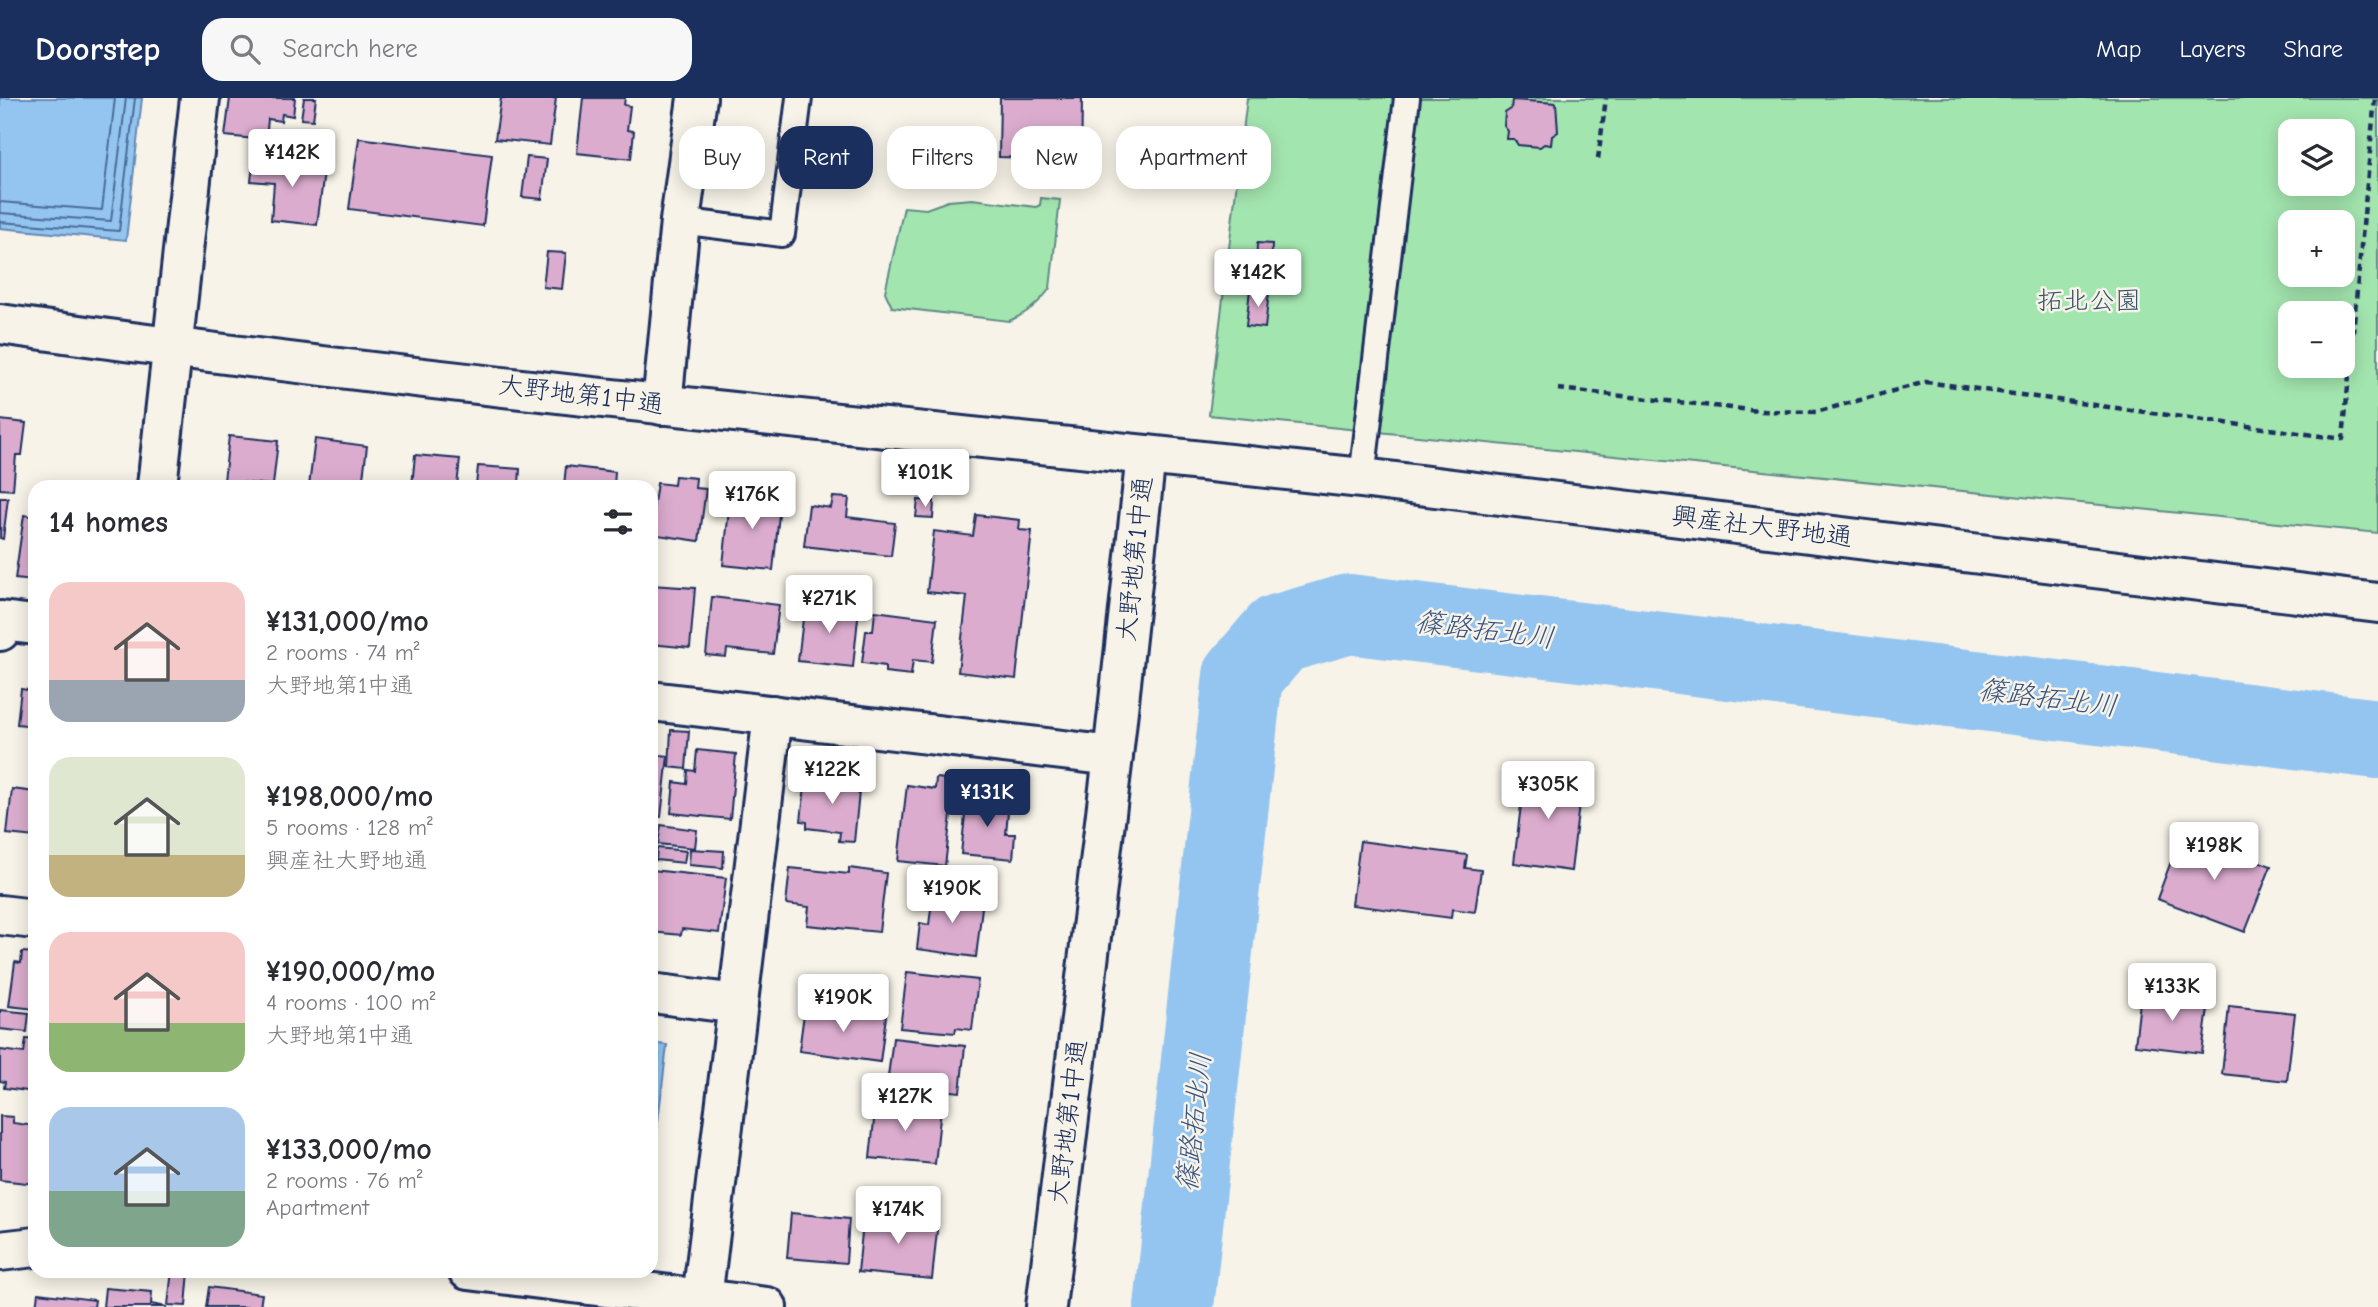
<!DOCTYPE html>
<html lang="en">
<head>
<meta charset="utf-8">
<style>
  body { margin:0; font-family:"Comic Neue","Klee One",sans-serif; background:#f7f7f7; color:#2b2b33; height:100vh; display:flex; flex-direction:column; font-size:26px; white-space:nowrap }
  * { box-sizing:border-box; margin:0 }
  p { font-size:23px; color:#7c7c81 }
  .icon { flex:none; width:38px; height:38px; fill:none; stroke:currentColor; stroke-width:2; stroke-linecap:round; stroke-linejoin:round }
  .map { position:relative; flex:1; overflow:hidden }
  .details { position:absolute; left:28px; top:382px; width:630px; height:798px; display:flex; flex-direction:column; background:#fff; border-radius:21px; box-shadow:0 4px 18px #0003 }
  .details>* { flex:none }
  .guide { position:absolute; left:679px; top:28px; width:665px; height:63px; display:flex; gap:14px }
  .controls { position:absolute; left:2278px; top:21px; display:grid; gap:14px }
  .controls a { display:grid; place-items:center; width:77px; height:77px; border-radius:14px; background:#fff; box-shadow:0 4px 18px #0003; font-size:35px }
  .price { position:absolute; translate:-50% -60px; padding:0 16px; border-radius:7px; background:#fff; color:#222; font-size:23px; line-height:46px; filter:drop-shadow(0 2px 4px #0008) }
  .price::after { content:''; position:absolute; left:50%; top:42px; width:21px; height:16px; margin-left:-10px; background:inherit; clip-path:polygon(0 0,100% 0,50% 100%) }
  .price.on { background:#1b2f5e; color:#fff }
  ul { padding:0; list-style:none }
  li { display:flex; align-items:center; gap:21px; height:175px; padding:0 21px }
  li span { display:grid; place-items:center; flex:none; width:196px; height:140px; border-radius:21px; color:#555 }
  li>.icon { margin-inline-start:auto }
  span .icon { width:84px; height:84px; fill:#fffc; stroke-width:1 }
  li b { font-size:30px }
  h2 { display:flex; justify-content:space-between; align-items:center; height:84px; padding:0 21px; font-size:30px }
  .chip { padding:0 24px; border-radius:21px; background:#fff; box-shadow:0 4px 18px #0003; font-size:24px; line-height:63px }
  .chip.on { background:#1b2f5e; color:#fff }
  header { display:flex; align-items:center; gap:42px; box-sizing:border-box; height:98px; padding:0 35px; background:#1b2f5e; color:#fff }
  header strong { font-size:33px }
  nav { display:flex; gap:38px; margin-inline-start:auto; font-size:24px }
  .search { width:490px; height:63px; background:#f7f7f7; display:flex; align-items:center; gap:18px; box-sizing:border-box; padding:0 24px; border-radius:21px; color:#7c7c81; font-size:26px }
  .map>svg:first-child { display:block }
  .green { fill:#a3e5af; stroke:#5f8a86; stroke-width:2; fill-rule:evenodd }
  .water { fill:#93c5f0; stroke:#6389b6; stroke-width:2 }
  .lines { fill:none; stroke-linecap:round; stroke-linejoin:round }
  .shore { stroke:#4b6b98; stroke-width:2 }
  .river { stroke:#93c5f0; stroke-width:80 }
  .building { fill:#dbacce; stroke:#1b2f5e; stroke-width:2 }
  .lane-casing { stroke:#1b2f5e; stroke-width:30 }
  .street-casing { stroke:#1b2f5e; stroke-width:44 }
  .secondary-casing { stroke:#1b2f5e; stroke-width:44 }
  .path { stroke:#1b2f5e; stroke-width:4.5; stroke-dasharray:7 5; stroke-linecap:butt }
  .lane { stroke:#f7f3e8; stroke-width:24 }
  .street { stroke:#f7f3e8; stroke-width:38 }
  .secondary { stroke:#f7f3e8; stroke-width:38 }
  .labels { text-anchor:middle; dominant-baseline:central; stroke-width:5; stroke-linejoin:round; paint-order:stroke }
  .park-label { font-size:26px; fill:#36536e; stroke:#f7f3e8 }
  .street-label { font-size:26px; fill:#1b2f5e; stroke:#f7f3e8 }
  .water-label { font-size:28px; font-style:italic; fill:#395482; stroke:#f7f3e8 }
</style>
</head>
<body>
<header>
<strong>Doorstep</strong>
<div class="search"><svg class="icon" aria-label="search" viewBox="0 0 24 24"><circle cx="10" cy="10" r="6"/><path d="M15 15l6 6"/></svg>Search here</div>
<nav><a>Map</a><a>Layers</a><a>Share</a></nav>
</header>
<div class="map">
<svg width="2378" height="1209" viewBox="0 0 2378 1209">
  <rect width="100%" height="100%" fill="#f7f3e8"/>
  <filter id="ink" filterUnits="userSpaceOnUse"><feTurbulence type="fractalNoise" baseFrequency=".0143" numOctaves="2"/><feDisplacementMap in="SourceGraphic" scale="14" xChannelSelector="R" yChannelSelector="G"/><feConvolveMatrix kernelMatrix="1 2 1 2 8 2 1 2 1" color-interpolation-filters="sRGB"/></filter>
  <g filter="url(#ink)">
    <g class="green">
      <path d="M1247 0H2378V435L1209 317ZM2291 33H2343V86H2291ZM2291 124H2343V177H2291ZM2291 215H2343V268H2291Z"/>
      <path d="M1041 100 1060 102 1050 190C1039 206 1026 216 1009 223L892 209 885 194 904 109 926 111 948 103 972 101 1036 109 1040 107Z"/>
    </g>
    <g class="water">
      <path d="M0 0H142L126 142 0 130Z"/>
      <path d="M651 945 667 947 651 1083Z"/>
    </g>
    <g class="lines">
      <g class="shore">
        <path d="M0 104 102 112 115 0"/>
        <path d="M0 115 111 123 126 0"/>
        <path d="M0 124 119 133 135 0"/>
        <path d="M651 952 657 953 659 956 651 1023"/>
      </g>
      <path class="river" d="M1174 1209 1243 578 1279 536 1349 516 2378 641"/>
    </g>
    <g class="building">
      <path d="M230 0H295L293 18 282 16 281 23 268 21 266 42 225 38Z"/>
      <path d="M304 0H316L313 22 301 21Z"/>
      <path d="M501 0H556L550 47 495 41Z"/>
      <path d="M583 0H625L624 7 630 8 627 32 634 33 631 61 577 55Z"/>
      <path d="M1000 0H1082L1081 81 1031 79 1032 60 999 59Z"/>
      <path d="M1512 2 1556 5 1558 34 1552 38 1551 47 1544 46 1540 49 1518 47 1514 41H1507L1508 33 1504 28 1505 15 1511 11Z"/>
      <path d="M359 40 492 57 483 128 349 111Z"/>
      <path d="M254 59 325 67 317 127 271 122 274 85 251 83Z"/>
      <path d="M527 59 547 61 542 101 522 99Z"/>
      <path d="M1257 145 1272 146 1271 176 1256 175Z"/>
      <path d="M547 154 566 155 562 191 543 189Z"/>
      <path d="M1250 191 1269 193 1265 230 1246 228Z"/>
      <path d="M0 322 26 325 22 357H16L13 392 0 391Z"/>
      <path d="M229 338 278 343 273 387 224 383Z"/>
      <path d="M315 341 367 348 362 388H309Z"/>
      <path d="M415 357 460 361 457 388H412Z"/>
      <path d="M478 368 520 371 519 386 542 388H476Z"/>
      <path d="M566 368 615 374 614 388H564Z"/>
      <path d="M675 378 696 380 695 390 706 391 699 443 651 436V411L653 412 657 385 674 387Z"/>
      <path d="M731 393 781 398 773 472 723 467Z"/>
      <path d="M833 399 849 400 847 419 895 425 891 458 804 448 809 407 831 410Z"/>
      <path d="M0 400H8L3 441 0 440Z"/>
      <path d="M918 402 934 403 933 420 916 419Z"/>
      <path d="M24 417 35 419V483L15 481Z"/>
      <path d="M976 417 1020 422 1019 432 1032 433 1016 581 958 574 967 498 927 494 934 433 973 438Z"/>
      <path d="M651 487 695 490 690 550 651 546Z"/>
      <path d="M712 499 779 507 773 556 727 551 726 559 706 557Z"/>
      <path d="M805 504 859 510 853 569 798 563Z"/>
      <path d="M875 513 937 521 932 564 913 562 911 577 885 574V568L862 565 866 533H873Z"/>
      <path d="M21 591 35 593V628L17 626Z"/>
      <path d="M671 632 689 633 686 671 669 669Z"/>
      <path d="M697 652 736 656 730 721 671 715 674 684 687 686 688 672 695 673Z"/>
      <path d="M651 656 668 658 661 719 651 718Z"/>
      <path d="M1525 674 1582 681 1571 773 1514 765Z"/>
      <path d="M806 679 860 684 854 744 839 743 840 734 807 730V724L801 723Z"/>
      <path d="M936 680 955 682 945 768 898 763 907 687 935 691Z"/>
      <path d="M12 691 35 694V739L7 736Z"/>
      <path d="M967 698 1009 702 1006 736H1015L1013 761 961 756Z"/>
      <path d="M661 727 697 732 695 750 658 746Z"/>
      <path d="M2182 734 2271 768 2245 834 2157 801Z"/>
      <path d="M1360 743 1467 757 1465 770 1481 772 1475 814 1452 811 1451 820 1352 807Z"/>
      <path d="M657 750 686 753 684 765 656 762Z"/>
      <path d="M690 751 724 753 723 770 689 767Z"/>
      <path d="M790 770 849 776V770L886 775 879 834 807 827 809 809 786 806Z"/>
      <path d="M652 772 726 780 719 835 682 831 681 837 651 834Z"/>
      <path d="M933 794 983 801 976 859 917 851 920 825 929 827Z"/>
      <path d="M22 854 35 855V911L9 908 15 864 21 865Z"/>
      <path d="M907 874 978 882 972 932 956 930 955 935 900 930Z"/>
      <path d="M2141 895 2209 903 2202 955 2135 947Z"/>
      <path d="M805 908 886 918 880 964 799 953Z"/>
      <path d="M2229 908 2295 915 2287 983 2222 976Z"/>
      <path d="M0 912 29 915 27 934 0 931Z"/>
      <path d="M893 940 965 948 960 994 887 986Z"/>
      <path d="M26 941 35 942V994L4 990 5 984 0 983V952L24 955Z"/>
      <path d="M876 1004 941 1011 935 1066 870 1060Z"/>
      <path d="M0 1018 13 1019V1025L35 1028V1086L0 1082Z"/>
      <path d="M791 1115 849 1121 846 1165 787 1160Z"/>
      <path d="M864 1115 938 1123 932 1181 858 1174Z"/>
      <path d="M172 1172 189 1173 186 1208 168 1207Z"/>
      <path d="M209 1189 262 1196 260 1209H206Z"/>
      <path d="M105 1190 152 1194 151 1206 167 1209H103Z"/>
      <path d="M38 1195 95 1202 94 1209H36Z"/>
    </g>
    <g class="lines">
      <defs>
        <g id="lane">
          <path d="M680 123 782 136 799 0"/>
          <path d="M1362 380 1407 0"/>
        </g>
        <g id="street">
          <path d="M662 307 680 123 697 0"/>
          <path d="M157 388 200 0"/>
          <path d="M0 533 1 523 35 527"/>
          <path d="M651 603 1113 658"/>
          <path d="M0 817 35 821"/>
          <path d="M651 895 738 906"/>
          <path d="M0 1153 35 1149"/>
          <path d="M468 1172 767 1209"/>
          <path d="M701 1209 773 617"/>
        </g>
        <g id="secondary">
          <path d="M0 226C381 280 764 317 1146 357L1113 658 1046 1209"/>
          <path d="M1146 357 1362 380 2378 505"/>
        </g>
      </defs>
      <use href="#lane" class="lane-casing"/>
      <use href="#street" class="street-casing"/>
      <use href="#secondary" class="secondary-casing"/>
      <g class="path">
        <path d="M1598 61 1606 0"/>
        <path d="M1558 291 1759 313 1816 314 1926 284 2343 341 2375 0"/>
      </g>
      <use href="#lane" class="lane"/>
      <use href="#street" class="street"/>
      <use href="#secondary" class="secondary"/>
    </g>
  </g>
  <g class="labels">
    <g class="park-label">
      <text x="2089" y="203">拓北公園</text>
    </g>
    <g class="street-label">
      <text transform="translate(581 297) rotate(7)">大野地第1中通</text>
      <text transform="translate(1762 429) rotate(7)">興産社大野地通</text>
      <text transform="translate(1135 461) rotate(-84)">大野地第1中通</text>
      <text transform="translate(1068 1024) rotate(-83)">大野地第1中通</text>
    </g>
    <g class="water-label">
      <text transform="translate(1485 532) rotate(7)">篠路拓北川</text>
      <text transform="translate(2048 600) rotate(7)">篠路拓北川</text>
      <text transform="translate(1194 1024) rotate(-84)">篠路拓北川</text>
    </g>
  </g>
</svg>
<div class="controls">
<a><svg class="icon" aria-label="layers" viewBox="0 0 24 24"><path d="M12 4l9 5-9 5-9-5zM3 14l9 5 9-5"/></svg></a>
<a>+</a>
<a>−</a>
</div>
<b class="price" style="left:292px;top:91px">¥142K</b>
<b class="price" style="left:1258px;top:211px">¥142K</b>
<b class="price" style="left:925px;top:411px">¥101K</b>
<b class="price" style="left:752px;top:433px">¥176K</b>
<b class="price" style="left:829px;top:537px">¥271K</b>
<b class="price" style="left:832px;top:708px">¥122K</b>
<b class="price" style="left:1548px;top:723px">¥305K</b>
<b class="price on" style="left:987px;top:731px">¥131K</b>
<b class="price" style="left:2214px;top:784px">¥198K</b>
<b class="price" style="left:952px;top:827px">¥190K</b>
<b class="price" style="left:2172px;top:925px">¥133K</b>
<b class="price" style="left:843px;top:936px">¥190K</b>
<b class="price" style="left:905px;top:1035px">¥127K</b>
<b class="price" style="left:898px;top:1148px">¥174K</b>
<div class="guide">
<a class="chip">Buy</a>
<a class="chip on">Rent</a>
<a class="chip">Filters</a>
<a class="chip">New</a>
<a class="chip">Apartment</a>
</div>
<section class="details">
<h2>14 homes<svg class="icon" aria-label="filters" viewBox="0 0 24 24"><path d="M4 7h16M4 17h16"/><circle cx="9" cy="7" r="2"/><circle cx="15" cy="17" r="2"/></svg></h2>
<ul>
<li><span style="background:linear-gradient(#f6c9c9 70%,#9aa5b1 0)"><svg class="icon" aria-label="home" viewBox="0 0 24 24"><path d="M3 11l9-7 9 7M6 9v11h12V9"/></svg></span><div><b>¥131,000/mo</b><p>2 rooms · 74 m²</p><p>大野地第1中通</p></div></li>
<li><span style="background:linear-gradient(#dfe7d0 70%,#c2b280 0)"><svg class="icon" aria-label="home" viewBox="0 0 24 24"><path d="M3 11l9-7 9 7M6 9v11h12V9"/></svg></span><div><b>¥198,000/mo</b><p>5 rooms · 128 m²</p><p>興産社大野地通</p></div></li>
<li><span style="background:linear-gradient(#f6c9c9 65%,#8fb573 0)"><svg class="icon" aria-label="home" viewBox="0 0 24 24"><path d="M3 11l9-7 9 7M6 9v11h12V9"/></svg></span><div><b>¥190,000/mo</b><p>4 rooms · 100 m²</p><p>大野地第1中通</p></div></li>
<li><span style="background:linear-gradient(#a9c7e8 60%,#7fa58c 0)"><svg class="icon" aria-label="home" viewBox="0 0 24 24"><path d="M3 11l9-7 9 7M6 9v11h12V9"/></svg></span><div><b>¥133,000/mo</b><p>2 rooms · 76 m²</p><p>Apartment</p></div></li>
</ul>
</section>
</div>
</body>
</html>
